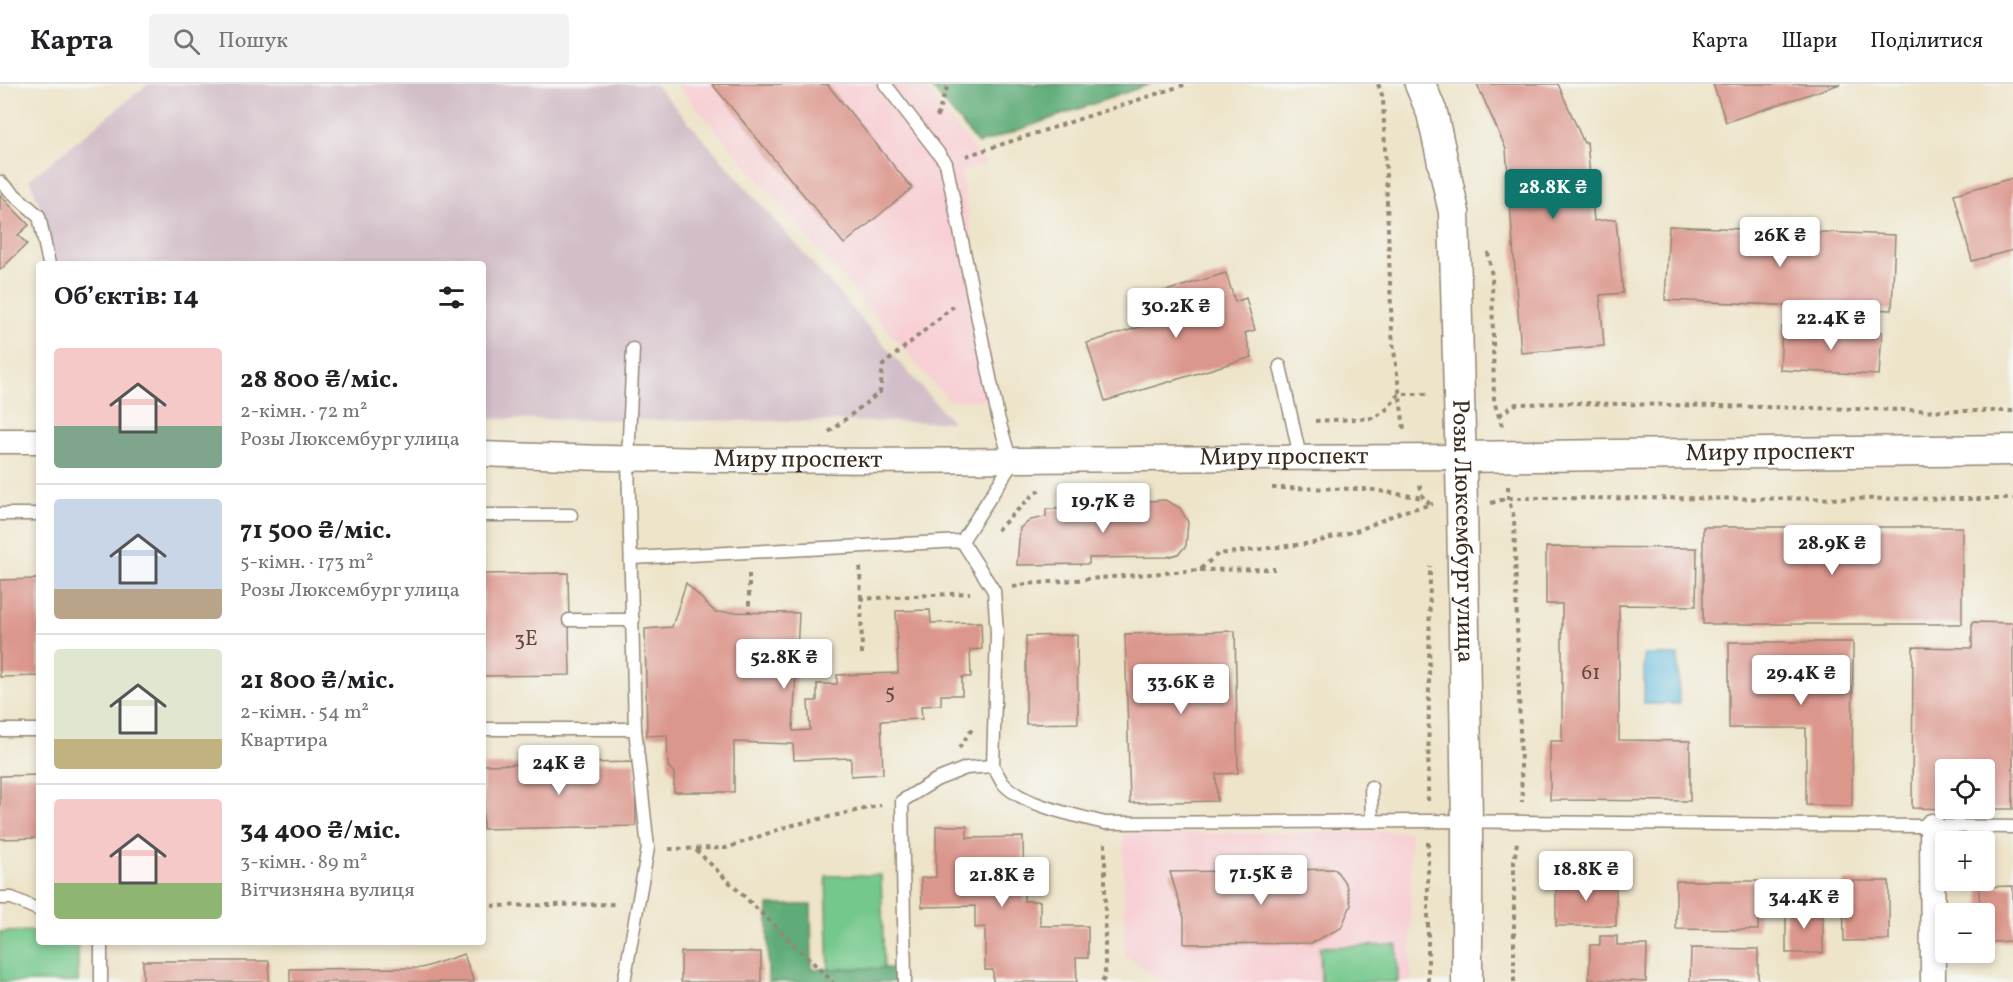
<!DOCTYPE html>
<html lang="uk">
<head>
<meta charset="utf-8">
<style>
  body { margin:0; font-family:Vollkorn,serif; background:#f2f2f2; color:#202124; height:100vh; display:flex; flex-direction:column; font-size:22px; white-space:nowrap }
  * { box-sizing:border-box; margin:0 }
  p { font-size:20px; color:#757577 }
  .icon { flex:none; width:33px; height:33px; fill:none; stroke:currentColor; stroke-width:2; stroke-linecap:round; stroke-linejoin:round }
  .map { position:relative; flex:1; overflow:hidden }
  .panel { position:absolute; left:36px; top:177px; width:450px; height:684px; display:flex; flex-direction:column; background:#fff; border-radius:6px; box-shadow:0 3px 9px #0003 }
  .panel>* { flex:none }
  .buttons { position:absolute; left:1935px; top:675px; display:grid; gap:12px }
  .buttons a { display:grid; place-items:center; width:60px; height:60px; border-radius:6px; background:#fff; box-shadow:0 3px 9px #0003; font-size:30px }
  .price { position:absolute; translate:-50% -51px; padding:0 14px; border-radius:6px; background:#fff; color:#222; font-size:20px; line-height:39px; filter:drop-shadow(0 2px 3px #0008) }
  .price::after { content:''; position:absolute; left:50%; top:36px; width:18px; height:14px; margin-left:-9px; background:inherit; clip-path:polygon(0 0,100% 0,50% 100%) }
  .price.current { background:#0f766e; color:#fff }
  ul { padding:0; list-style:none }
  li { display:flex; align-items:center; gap:18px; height:150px; padding:0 18px }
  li+li { border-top:2px solid #e0e0e0 }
  li span { display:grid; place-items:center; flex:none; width:168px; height:120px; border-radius:6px; color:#555 }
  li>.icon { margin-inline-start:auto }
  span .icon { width:72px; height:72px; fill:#fffc; stroke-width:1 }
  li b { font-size:26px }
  h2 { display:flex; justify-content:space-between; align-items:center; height:72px; padding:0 18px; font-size:26px }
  header { display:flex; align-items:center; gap:36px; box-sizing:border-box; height:84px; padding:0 30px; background:#fff; border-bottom:2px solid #e0e0e0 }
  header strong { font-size:28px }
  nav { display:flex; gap:33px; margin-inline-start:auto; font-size:21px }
  .search { width:420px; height:54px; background:#f2f2f2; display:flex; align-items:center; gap:15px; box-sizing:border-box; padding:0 21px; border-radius:6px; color:#757577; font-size:22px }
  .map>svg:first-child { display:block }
  .built { fill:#f7cfd4 }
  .industrial { fill:#d2bdc8 }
  .green { fill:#74c88c; stroke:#587955; stroke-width:1.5 }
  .forest { fill:#5fac78; stroke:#4d6b4b; stroke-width:1.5 }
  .water { fill:#60bbdd; stroke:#4e727e; stroke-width:1.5 }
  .building { fill:#dc978d }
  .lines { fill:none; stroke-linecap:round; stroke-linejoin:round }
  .service-casing { stroke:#948774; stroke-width:15 }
  .minor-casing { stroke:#948774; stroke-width:27 }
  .tertiary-casing { stroke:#948774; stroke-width:33 }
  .path { stroke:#948774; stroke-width:4; stroke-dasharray:4.5 4.5; stroke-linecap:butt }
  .service { stroke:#fff; stroke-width:12 }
  .minor { stroke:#fff; stroke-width:24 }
  .tertiary { stroke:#fff; stroke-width:30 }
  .labels { text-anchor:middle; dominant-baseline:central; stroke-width:5; stroke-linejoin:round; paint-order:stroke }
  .number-label { font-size:21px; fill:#63453a }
  .street-label { font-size:24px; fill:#3b2a1e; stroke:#f6f6f2 }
</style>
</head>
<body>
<header>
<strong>Карта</strong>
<div class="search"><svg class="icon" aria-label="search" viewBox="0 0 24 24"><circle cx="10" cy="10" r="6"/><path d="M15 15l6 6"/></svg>Пошук</div>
<nav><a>Карта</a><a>Шари</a><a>Поділитися</a></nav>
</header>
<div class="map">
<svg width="2013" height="898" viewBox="0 0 2013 898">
  <rect width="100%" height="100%" fill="#f6f6f2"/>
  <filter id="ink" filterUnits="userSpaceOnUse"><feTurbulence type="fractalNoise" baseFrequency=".0167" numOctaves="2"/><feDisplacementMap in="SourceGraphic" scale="12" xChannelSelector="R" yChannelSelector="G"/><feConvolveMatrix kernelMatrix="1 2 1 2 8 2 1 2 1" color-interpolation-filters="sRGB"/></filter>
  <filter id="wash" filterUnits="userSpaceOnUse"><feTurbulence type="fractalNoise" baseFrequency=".008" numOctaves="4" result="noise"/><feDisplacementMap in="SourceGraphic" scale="24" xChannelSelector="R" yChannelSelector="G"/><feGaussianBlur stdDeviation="1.35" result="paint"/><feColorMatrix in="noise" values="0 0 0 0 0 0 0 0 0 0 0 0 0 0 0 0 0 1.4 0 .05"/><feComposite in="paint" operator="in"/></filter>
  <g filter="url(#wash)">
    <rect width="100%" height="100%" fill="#ede4c9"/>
    <g class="built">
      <path d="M676 0H921L986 80 961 88 999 316H948Z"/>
      <path d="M1410 747 1411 898H1164L1125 871 1123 750Z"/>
    </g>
    <path class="industrial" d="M148 0H655L952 338 483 335V180H54L42 130 30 95Z"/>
    <g class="green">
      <path d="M881 791 884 889 829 891 826 792Z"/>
      <path d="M39 847V858H78V898H0V848Z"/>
      <path d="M1397 861 1398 898H1321L1320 863Z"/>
    </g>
    <g class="forest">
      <path d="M929 0H1150L978 60Z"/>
      <path d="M768 821H811L812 885 898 884V898H768Z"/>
    </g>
    <path class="water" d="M1644 571H1678L1679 620H1644Z"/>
    <g id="blocks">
      <g class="building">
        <path d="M712 0H827L912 104 844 160Z"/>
        <path d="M1477 0H1558L1584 59 1587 58 1594 137 1616 135 1623 209 1600 211 1604 262 1521 269 1506 65Z"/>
        <path d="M1713 0H1840L1726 38Z"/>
        <path d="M2013 94V166L1972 177 1954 110Z"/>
        <path d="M0 111 29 141 18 151 27 160 0 186Z"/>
        <path d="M1669 142 1895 151 1892 226 1665 216Z"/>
        <path d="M1226 189 1235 218 1246 214 1255 246 1245 249 1252 273 1105 317 1087 259 1160 237 1152 211Z"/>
        <path d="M1782 243 1882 248 1879 291 1780 286Z"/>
        <path d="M1165 416 1180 424 1188 438 1186 462 1178 470 1167 473 1089 474V480L1017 481 1020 444 1031 436 1046 433V425L1135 424 1148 417Z"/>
        <rect x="1703" y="443" width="259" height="97"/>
        <path d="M1546 463 1697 464 1696 522 1619 521V656L1690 657V717L1550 716V657H1562V520H1546Z"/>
        <path d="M568 489 570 591 483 592V490Z"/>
        <path d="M39 495V592L0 593V496Z"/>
        <path d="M686 499 715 528 799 529 793 647 810 646 808 617H817V600H837V591L898 589 896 527 930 526 931 539 981 538 982 565 970 566 971 593H962V611H941V621L921 622 922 635 881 637 883 690 851 692V674L794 676 793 660 734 658V708H674V689L668 682 667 651 647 652 645 545 672 543Z"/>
        <path d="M1972 538 2013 539V725H1984V686H1946V725L1912 724 1913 563 1972 564Z"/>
        <path d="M1235 547 1238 689 1216 690 1217 717 1130 719 1125 550Z"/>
        <path d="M1077 551 1078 639 1026 640V552Z"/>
        <path d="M1729 558H1853L1852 722 1806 721V644H1729Z"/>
        <path d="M635 678 636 742 483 745V681Z"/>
        <path d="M39 691V754L0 755V692Z"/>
        <path d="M936 742H967V754L1023 753 1024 817H1040V842H1088V874H1076L1077 898H993V886H985V843L975 844V822L922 823 921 794 936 793Z"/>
        <path d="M1335 785 1346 800 1351 821 1341 844 1311 859 1184 860V834L1170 788Z"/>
        <rect x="1556" y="793" width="60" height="49"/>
        <path d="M1676 797H1759L1758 846 1676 845Z"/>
        <path d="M1843 797H1889V856L1844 857Z"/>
        <path d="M2013 802V857L1991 858V835L1984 836V830H1980L1979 803Z"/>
        <rect x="1786" y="822" width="37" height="47"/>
        <path d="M1600 852H1617V861H1647L1646 898 1589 895 1590 861H1600Z"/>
        <path d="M1691 864 1758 865V898H1690Z"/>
        <rect x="681" y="868" width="80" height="30"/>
        <path d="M464 870 474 898H290V885L422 884Z"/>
        <rect x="143" y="877" width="126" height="21"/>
      </g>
    </g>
  </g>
  <g filter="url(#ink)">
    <use href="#blocks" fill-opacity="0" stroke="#948774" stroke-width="1.5"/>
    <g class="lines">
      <defs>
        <g id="service">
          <path d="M0 98 39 132 49 180"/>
          <path d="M1280 282 1300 373"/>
          <path d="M0 430H39"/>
          <path d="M483 431H571"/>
          <path d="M631 474 962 457 1009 384 1010 375 998 333 946 79 885 0"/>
          <path d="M569 536H633"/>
          <path d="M483 645H635"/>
          <path d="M0 646H39"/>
          <path d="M993 682C996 687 999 693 1002 698 1020 721 1078 732 1105 739L1427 737 2013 743"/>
          <path d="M1371 703 1372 737"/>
          <path d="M0 814H12L39 826"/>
          <path d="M101 858V898"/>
          <path d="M624 898 648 764 635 645 628 376 633 265"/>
          <path d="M905 898 902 717 936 696 966 684 993 682 997 549 994 507 962 457"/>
        </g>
        <g id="minor">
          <path d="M0 357H39"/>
          <path id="s1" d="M483 370C809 383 1135 373 1461 373"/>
          <path d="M1932 742 1933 898"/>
        </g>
        <g id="tertiary">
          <path id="s2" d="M1420 0 1432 29 1454 128 1462 421 1467 738V898"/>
          <path id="s3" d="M1461 373 2013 366"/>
        </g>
      </defs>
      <use href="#service" class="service-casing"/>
      <use href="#minor" class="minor-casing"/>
      <use href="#tertiary" class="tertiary-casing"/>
      <g class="path">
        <path d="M1378 0 1383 14 1392 250 1404 345"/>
        <path d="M937 33 948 0"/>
        <path d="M966 72 1187 0"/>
        <path d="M1488 168 1492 193 1494 317 1502 342"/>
        <path d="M1499 331 1516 320 1573 319 1955 327H2013"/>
        <path d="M1315 337 1374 334 1387 325 1399 310H1429"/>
        <path d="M829 348 880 308 883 281 954 222"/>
        <path d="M1420 401 1423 414 1430 420"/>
        <path d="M1508 402V414L1514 433 1522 718"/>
        <path d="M1272 404 1367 405 1423 414"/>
        <path d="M1491 419 1508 414 2013 415"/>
        <path d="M997 446 1035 409 1042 405"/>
        <path d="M860 483 861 515"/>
        <path d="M1200 486 1275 485"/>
        <path d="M749 490V528"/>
        <path d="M1013 503 1026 500 1199 486 1218 470 1313 459 1359 446 1401 428 1433 420"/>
        <path d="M862 570 861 515 970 509"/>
        <path d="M959 664 972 645"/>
        <path d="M1428 717 1430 482"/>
        <path d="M1428 758V898"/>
        <path d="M669 765 726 764 789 742 881 721"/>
        <path d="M696 766 833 898"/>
        <path d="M483 822 618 820"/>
        <path d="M1102 898 1105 893V759"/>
        <path d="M1514 898V778L1517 758"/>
      </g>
      <use href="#service" class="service"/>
      <use href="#minor" class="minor"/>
      <use href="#tertiary" class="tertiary"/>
    </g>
  </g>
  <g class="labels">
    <g class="number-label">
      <text x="526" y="555">3Е</text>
      <text x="1591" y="589">61</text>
      <text x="890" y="608">5</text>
    </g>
    <g class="street-label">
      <text stroke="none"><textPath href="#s3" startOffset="309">Миру проспект</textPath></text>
      <text stroke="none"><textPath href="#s1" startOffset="801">Миру проспект</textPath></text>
      <text stroke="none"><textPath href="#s1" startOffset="315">Миру проспект</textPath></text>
      <text stroke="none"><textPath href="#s2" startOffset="452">Розы Люксембург улица</textPath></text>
    </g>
  </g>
</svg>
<div class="buttons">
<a><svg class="icon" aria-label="locate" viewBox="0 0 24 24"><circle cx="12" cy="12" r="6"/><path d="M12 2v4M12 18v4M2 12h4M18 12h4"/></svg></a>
<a>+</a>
<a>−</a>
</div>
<b class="price current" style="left:1553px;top:136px">28.8K ₴</b>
<b class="price" style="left:1780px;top:184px">26K ₴</b>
<b class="price" style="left:1176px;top:255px">30.2K ₴</b>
<b class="price" style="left:1831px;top:267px">22.4K ₴</b>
<b class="price" style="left:1103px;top:450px">19.7K ₴</b>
<b class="price" style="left:1832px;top:492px">28.9K ₴</b>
<b class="price" style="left:784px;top:606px">52.8K ₴</b>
<b class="price" style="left:1801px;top:622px">29.4K ₴</b>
<b class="price" style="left:1181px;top:631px">33.6K ₴</b>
<b class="price" style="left:559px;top:712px">24K ₴</b>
<b class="price" style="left:1586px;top:818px">18.8K ₴</b>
<b class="price" style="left:1261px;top:822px">71.5K ₴</b>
<b class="price" style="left:1002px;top:824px">21.8K ₴</b>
<b class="price" style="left:1804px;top:846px">34.4K ₴</b>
<section class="panel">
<h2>Об’єктів: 14<svg class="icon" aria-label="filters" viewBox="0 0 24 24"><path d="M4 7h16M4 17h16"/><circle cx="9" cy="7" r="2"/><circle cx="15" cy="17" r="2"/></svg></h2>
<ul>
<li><span style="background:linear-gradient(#f6c9c9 65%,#7fa58c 0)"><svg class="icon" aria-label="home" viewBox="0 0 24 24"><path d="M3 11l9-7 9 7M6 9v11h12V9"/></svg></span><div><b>28 800 ₴/міс.</b><p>2-кімн. · 72 m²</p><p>Розы Люксембург улица</p></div></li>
<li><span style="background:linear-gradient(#c9d6e8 75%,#b9a48a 0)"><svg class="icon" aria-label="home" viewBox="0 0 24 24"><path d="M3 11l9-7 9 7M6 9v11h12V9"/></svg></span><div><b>71 500 ₴/міс.</b><p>5-кімн. · 173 m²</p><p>Розы Люксембург улица</p></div></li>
<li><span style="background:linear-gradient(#dfe7d0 75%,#c2b280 0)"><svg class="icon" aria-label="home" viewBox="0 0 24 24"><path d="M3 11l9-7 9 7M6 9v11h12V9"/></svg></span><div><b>21 800 ₴/міс.</b><p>2-кімн. · 54 m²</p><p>Квартира</p></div></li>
<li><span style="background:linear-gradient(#f6c9c9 70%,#8fb573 0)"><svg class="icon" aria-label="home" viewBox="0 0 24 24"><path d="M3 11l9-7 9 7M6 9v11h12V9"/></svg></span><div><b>34 400 ₴/міс.</b><p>3-кімн. · 89 m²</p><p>Вітчизняна вулиця</p></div></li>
</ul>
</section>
</div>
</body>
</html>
